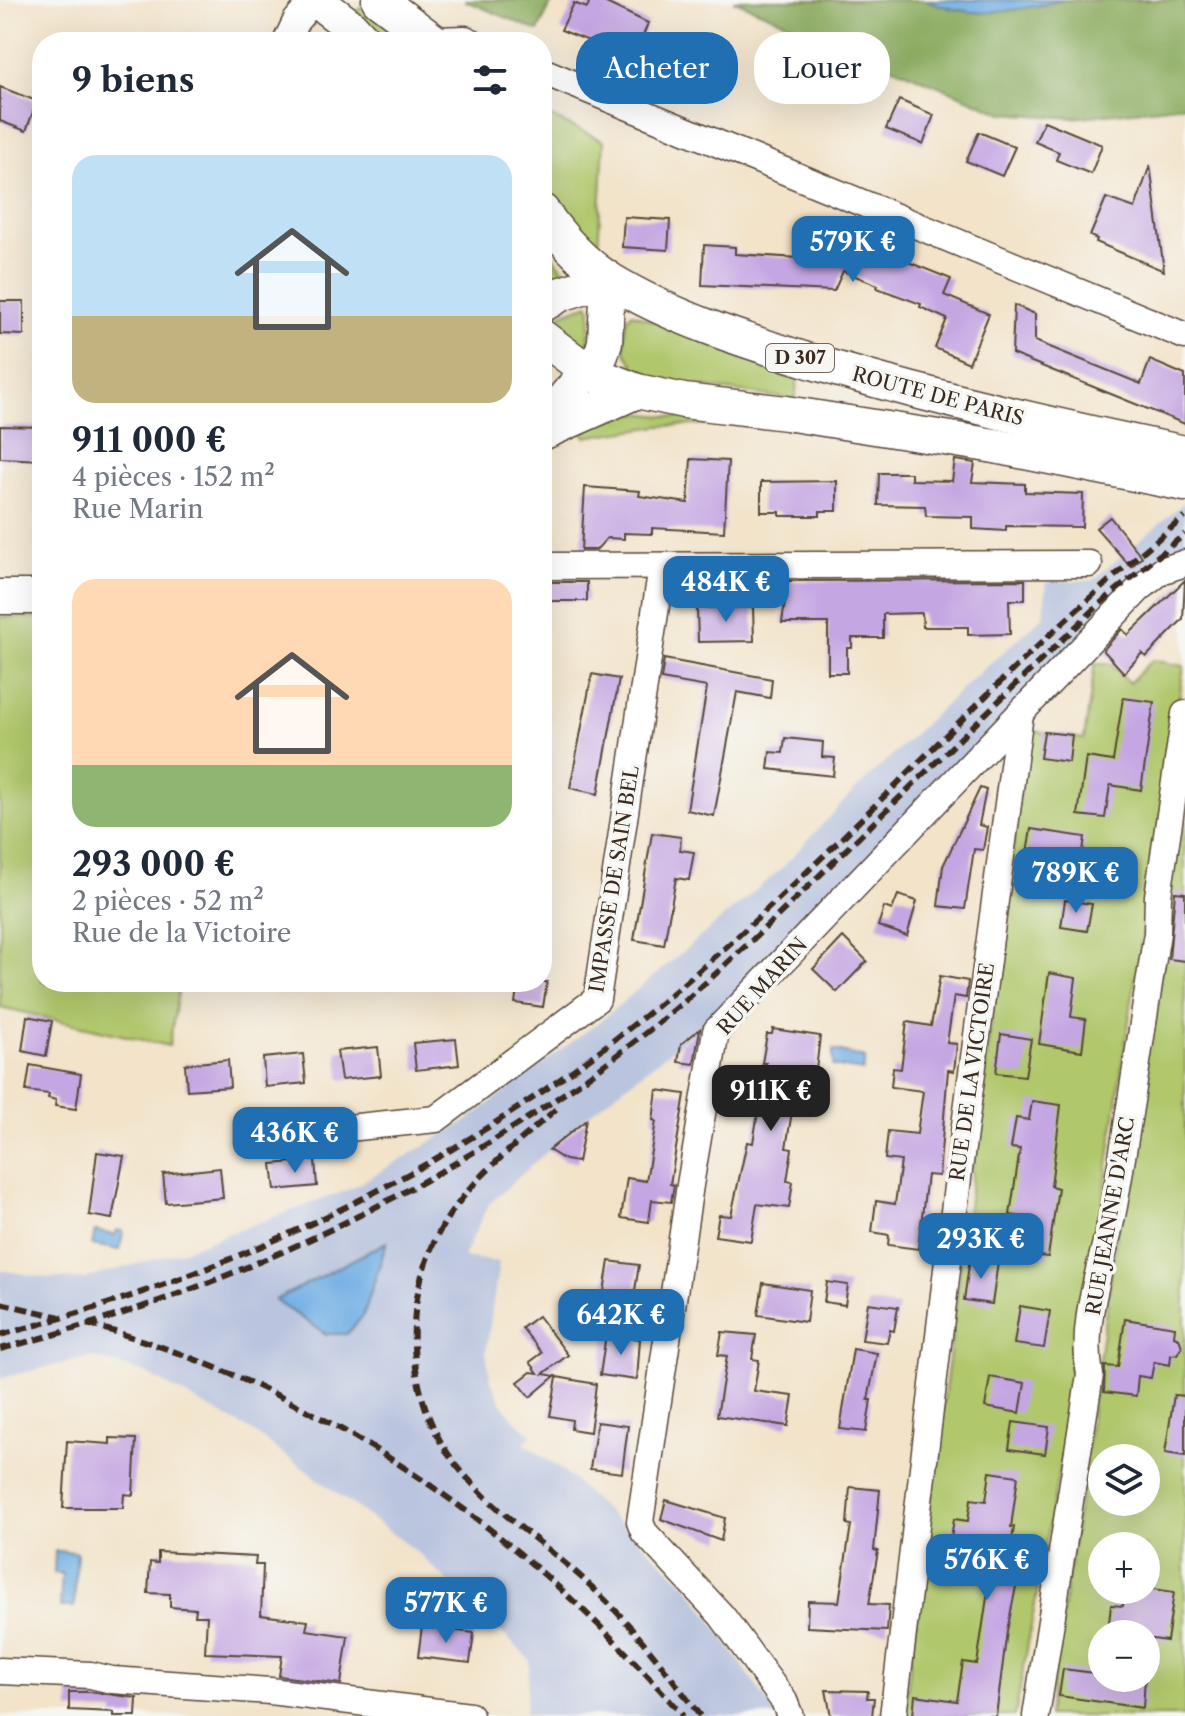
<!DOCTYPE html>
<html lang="fr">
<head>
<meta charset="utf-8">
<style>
  body { margin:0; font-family:"Libre Caslon Text",serif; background:#f6f6f7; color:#1f2937; height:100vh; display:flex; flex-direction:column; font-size:30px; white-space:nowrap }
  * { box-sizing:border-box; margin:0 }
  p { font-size:26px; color:#747a83 }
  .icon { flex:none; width:44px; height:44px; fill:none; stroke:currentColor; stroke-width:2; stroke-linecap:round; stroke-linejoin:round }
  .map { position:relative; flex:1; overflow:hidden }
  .sheet { position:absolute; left:32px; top:32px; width:520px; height:960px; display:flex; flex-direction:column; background:#fff; border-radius:32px; box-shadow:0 8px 32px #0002 }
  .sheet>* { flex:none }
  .top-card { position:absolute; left:576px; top:32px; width:488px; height:72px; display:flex; gap:16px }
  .buttons { position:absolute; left:1088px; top:1444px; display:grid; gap:16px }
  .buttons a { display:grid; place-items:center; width:72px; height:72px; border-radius:50%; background:#fff; box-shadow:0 8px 32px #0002; font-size:40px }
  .price { position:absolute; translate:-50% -68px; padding:0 18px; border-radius:16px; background:#1f6fb2; color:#fff; font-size:26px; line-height:52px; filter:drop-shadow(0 2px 4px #0008) }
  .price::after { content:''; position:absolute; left:50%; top:48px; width:24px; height:18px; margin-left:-12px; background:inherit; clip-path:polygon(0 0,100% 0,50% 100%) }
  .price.active { background:#222; color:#fff }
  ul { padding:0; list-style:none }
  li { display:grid; align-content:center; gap:16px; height:424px; padding:0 40px }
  li span { display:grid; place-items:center; height:248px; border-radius:24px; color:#555 }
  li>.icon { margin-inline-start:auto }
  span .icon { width:144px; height:144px; fill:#fffc; stroke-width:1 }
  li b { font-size:34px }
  h2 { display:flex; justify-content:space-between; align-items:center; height:96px; padding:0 40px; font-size:34px }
  .chip { padding:0 28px; border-radius:32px; background:#fff; box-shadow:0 8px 32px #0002; font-size:28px; line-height:72px }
  .chip.active { background:#1f6fb2; color:#fff }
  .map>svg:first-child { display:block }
  .industrial { fill:#bac4de }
  .green { fill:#b0c76c; stroke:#767845; stroke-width:2; fill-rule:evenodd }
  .forest { fill:#8cac60; stroke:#646b3f; stroke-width:2 }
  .water { fill:#71afe4; stroke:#566c81; stroke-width:2 }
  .building { fill:#c4a6e2 }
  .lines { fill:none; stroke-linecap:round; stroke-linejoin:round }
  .minor-casing { stroke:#564638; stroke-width:29 }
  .major-casing { stroke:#564638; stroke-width:37 }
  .minor { stroke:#fff; stroke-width:26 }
  .major { stroke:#fff; stroke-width:34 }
  .rail { stroke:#3b2a1e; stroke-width:6; stroke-dasharray:12 6; stroke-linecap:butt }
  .labels { text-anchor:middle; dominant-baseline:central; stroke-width:7; stroke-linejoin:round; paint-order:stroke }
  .shield { fill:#f6f6f2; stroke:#73675e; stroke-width:2 }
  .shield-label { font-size:18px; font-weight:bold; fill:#3b2a1e }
  .street-label { font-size:20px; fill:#3b2a1e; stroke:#f6f6f2 }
</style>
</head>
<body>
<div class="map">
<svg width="1185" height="1716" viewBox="0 0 1185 1716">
  <rect width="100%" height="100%" fill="#f6f6f2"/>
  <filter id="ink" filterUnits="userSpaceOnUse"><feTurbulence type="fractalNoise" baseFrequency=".0125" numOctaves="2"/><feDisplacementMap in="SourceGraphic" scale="16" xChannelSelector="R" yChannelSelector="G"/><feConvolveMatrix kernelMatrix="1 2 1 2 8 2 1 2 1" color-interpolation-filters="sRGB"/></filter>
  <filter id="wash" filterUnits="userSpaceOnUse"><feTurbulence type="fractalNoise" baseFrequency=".006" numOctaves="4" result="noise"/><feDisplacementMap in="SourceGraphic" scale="32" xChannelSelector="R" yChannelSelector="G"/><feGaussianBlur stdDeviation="1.8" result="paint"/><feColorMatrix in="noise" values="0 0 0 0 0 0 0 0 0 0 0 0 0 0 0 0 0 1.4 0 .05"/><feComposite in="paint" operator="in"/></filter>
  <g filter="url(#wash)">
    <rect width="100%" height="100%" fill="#f2e3c9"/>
    <path class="industrial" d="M1185 502V544L1126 593 705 1024 584 1118 488 1205 463 1257 499 1262 486 1352 491 1381 502 1403 514 1420 532 1434 524 1443 562 1470 688 1586 777 1716H539L525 1713 530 1660 416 1551 253 1432 145 1373 92 1357 0 1378V1270L49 1278 84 1279 182 1251 350 1189 465 1122 605 1017 781 869 847 798 970 681 1043 617 1047 581 1093 580Z"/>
    <g class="green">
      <path d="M364 4 410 42H384L356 13Z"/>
      <path d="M542 113 604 141 598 250 550 192 542 176Z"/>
      <path d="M542 243 565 271 564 277 542 288Z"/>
      <path d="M589 304 591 311 588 350 550 326 563 313Z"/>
      <path d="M632 313 693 337 799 372 795 397 792 399 642 378 624 350 626 320Z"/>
      <path d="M624 412 747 424 659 426 586 437 582 430Z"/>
      <path d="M0 617 42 618V982H180L169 1046 0 1007Z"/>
      <path d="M1152 660 1184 666 1122 1065 1090 1297 1015 1716H904L1028 730 1084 739 1095 664H1111L1129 683Z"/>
      <path d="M1185 759V1716H1048ZM1102 1458H1146V1502H1102ZM1102 1546H1146V1590H1102ZM1102 1634H1146V1678H1102Z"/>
    </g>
    <g class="forest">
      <path d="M464 0H553L538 31Z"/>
      <path d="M733 0H1185V105L1073 118 1003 113Z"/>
    </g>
    <g class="water">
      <path d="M926 0H1065C1016 10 974 22 926 0Z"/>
      <path d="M833 1050 865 1058 863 1071 833 1066Z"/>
      <path d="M117 1230 123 1231 120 1250 92 1245 95 1231 115 1235Z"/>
      <path d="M387 1242 363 1316 347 1334H326L275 1300Z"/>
      <path d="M55 1551 77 1552 74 1607H60L62 1574 54 1573Z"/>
    </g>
    <g id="blocks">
      <g class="building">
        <path d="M590 0H600L648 23 641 41 651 45 644 63 561 30 574 3 587 8Z"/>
        <path d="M0 87 37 101 26 131 0 121Z"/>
        <path d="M899 100 934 115 923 144 886 129Z"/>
        <path d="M1044 121 1102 145 1091 174 1056 160 1059 152 1035 142Z"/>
        <path d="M979 132 1015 147 1002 176 966 161Z"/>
        <path d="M1150 165 1164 271 1096 242 1097 239 1090 236 1106 198 1135 208Z"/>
        <path d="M624 217 670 220 668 250 622 247Z"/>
        <path d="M841 235 951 279 944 295 989 314 969 363 935 348 947 319 920 307 921 304 877 288 878 285 843 271 834 291 702 285 704 245 735 247V254L831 260Z"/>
        <path d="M0 301H24V335L0 334Z"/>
        <path d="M1014 305 1035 314V341L1141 384 1150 360 1185 375V424L1012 354Z"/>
        <path d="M0 426 42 427 41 460 0 458Z"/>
        <path d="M691 459 728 461 724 532 652 528V534L624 533V539L607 538 596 550H581L585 487 640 491 639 496 688 503Z"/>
        <path d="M955 460 975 463 972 482 1025 484V492L1083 494 1082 527 1006 526V531L973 529V517L926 516 925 506 878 505 879 473H911V480L952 481Z"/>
        <path d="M837 481V511H820V516H780V512H761V482Z"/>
        <path d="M1110 517 1142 557 1131 567 1096 528Z"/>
        <path d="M1025 580V600H1009L1010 634 968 635V627H923L922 613 883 614V638H852V648H847V673H828V623H782L788 581Z"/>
        <path d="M1185 580 1183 619 1146 657 1142 653 1124 673 1103 650 1122 629 1128 635Z"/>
        <rect x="542" y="582" width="45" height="19"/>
        <path d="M753 607 754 641 698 642 697 608Z"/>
        <path d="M664 659 772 679 770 698 737 692 714 816 687 810 707 687 661 679Z"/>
        <path d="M592 674 619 679 598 794 570 788Z"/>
        <path d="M1123 698 1154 702 1141 790 1110 785 1105 818 1078 815 1086 757 1113 761Z"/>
        <path d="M1044 732 1072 735 1069 762 1040 758Z"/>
        <path d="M785 738 823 742 822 757 835 758 833 776 768 769 770 752 783 753Z"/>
        <path d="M980 788 986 790 979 825 987 827 983 850 974 849 965 909 938 906 943 866Z"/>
        <path d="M1031 829 1085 837 1077 896 1059 894 1061 885 1023 879Z"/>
        <path d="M652 833 681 837 680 850 694 852 689 880 676 878 664 945 634 940Z"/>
        <path d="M1175 892 1185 893V961L1169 959Z"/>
        <path d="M898 895 917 901 907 936 878 926 884 907 892 910Z"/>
        <path d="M1065 900 1092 904 1087 931 1061 927Z"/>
        <path d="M843 937 867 961 837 992 813 969Z"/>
        <path d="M1049 973 1076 978 1071 1017 1086 1019 1082 1051 1039 1044Z"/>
        <path d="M940 976 968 981 966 998 954 996 947 1043 957 1044 954 1071 948 1070 939 1176 927 1175 918 1249 888 1245 889 1235 872 1232 876 1201 895 1204 901 1161 885 1159 888 1131 917 1134 923 1091 891 1087 893 1068 901 1069 907 1022 931 1026Z"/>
        <path d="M518 982H547L543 1007 515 1003Z"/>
        <path d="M27 1016 52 1021 46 1056 22 1051Z"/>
        <path d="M700 1029 694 1064 678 1062 681 1044Z"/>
        <path d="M773 1029 820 1036 815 1078 798 1075 786 1148 792 1149 787 1181 793 1182 789 1208 757 1204 751 1241 715 1236 719 1215 731 1216 747 1142 753 1143 766 1063H762L767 1034H772Z"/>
        <path d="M1001 1034 1031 1039 1025 1076 996 1073Z"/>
        <path d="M456 1039 459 1065 416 1070 413 1043Z"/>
        <path d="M378 1047 381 1076 341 1080 337 1051Z"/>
        <path d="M303 1054 306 1083 265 1087 263 1058Z"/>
        <path d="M228 1060 230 1087 187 1090 185 1064Z"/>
        <path d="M30 1065 81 1074 76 1109 55 1106 56 1100 48 1098 49 1094 26 1091Z"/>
        <path d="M657 1090 685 1094 670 1184 674 1185 671 1202 652 1200 649 1222 621 1218 627 1178 646 1181 656 1121 653 1120Z"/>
        <path d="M1032 1101 1061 1105 1051 1186 1058 1188 1048 1257 1018 1254 1023 1217 1010 1215 1020 1149 1011 1148 1016 1118 1029 1120Z"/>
        <path d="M586 1120 578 1162 565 1160 549 1150Z"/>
        <path d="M97 1152 124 1156 112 1219 89 1215Z"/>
        <path d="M315 1160 317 1186 275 1190 272 1164Z"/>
        <path d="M220 1168 223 1198 166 1203 163 1174Z"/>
        <path d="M970 1258 998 1262 992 1304 964 1300Z"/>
        <path d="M609 1261 639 1265 633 1303 603 1298Z"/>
        <path d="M827 1282 848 1285 845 1305 824 1302Z"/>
        <path d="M763 1283 810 1290 806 1322 758 1315Z"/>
        <path d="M868 1303 898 1307 894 1331 890 1330 887 1343 862 1340Z"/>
        <path d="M1020 1306 1050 1311 1044 1348 1014 1344Z"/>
        <path d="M538 1316 568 1355 543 1374 555 1376 530 1397 518 1382 531 1372 538 1373 530 1362 542 1353 522 1328Z"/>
        <path d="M1125 1319 1175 1327 1174 1336 1179 1338 1182 1347 1177 1354 1171 1355 1170 1365 1154 1362 1151 1378 1138 1376 1136 1396 1104 1392 1105 1366 1118 1367Z"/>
        <path d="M722 1332 756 1335 752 1359 759 1360 754 1391 793 1396 788 1426 717 1416 727 1356 718 1355Z"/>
        <path d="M606 1334 640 1339 637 1380 600 1375Z"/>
        <path d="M853 1349 877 1353 868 1400H871L866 1432 840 1429Z"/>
        <path d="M557 1377 596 1384 590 1432 571 1429 572 1420 550 1416Z"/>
        <path d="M990 1377 1025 1383 1020 1413 985 1407Z"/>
        <path d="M1174 1395 1185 1396V1456L1165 1453Z"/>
        <path d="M597 1422 628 1426 622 1473 590 1469Z"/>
        <path d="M1013 1422 1049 1427 1045 1454 1009 1449Z"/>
        <path d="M110 1438 136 1439 133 1495 124 1494 123 1508H63L67 1441 110 1444Z"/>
        <path d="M990 1472 1018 1476 1011 1527H1014L1012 1540 1027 1542 1022 1573 1019 1572 1007 1631 996 1716H913L915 1695 957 1701 963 1662 977 1664 995 1544 951 1538 954 1519 968 1521 971 1499 986 1501Z"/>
        <path d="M850 1487 880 1490 874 1550 878 1551 869 1604 889 1605 887 1631 807 1627 808 1601 839 1602 851 1525 847 1524Z"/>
        <path d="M666 1500 725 1518 721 1541 661 1519Z"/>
        <path d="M158 1552 256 1557 255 1565H263L261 1615 308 1621 306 1630 348 1636 341 1684 279 1676 282 1656 205 1653 207 1616H195L196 1609 170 1607V1594L148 1593 150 1562 158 1563Z"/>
        <path d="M1146 1588 1174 1592 1167 1641 1146 1638V1634L1108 1632 1111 1605 1123 1606 1125 1590H1146Z"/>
        <path d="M422 1626 474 1633 470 1663 418 1657Z"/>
        <path d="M1063 1669 1102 1674V1678H1145L1143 1708 1059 1696Z"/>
        <path d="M826 1690 868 1691 867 1698H874L872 1716H831Z"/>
        <path d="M69 1692H93L137 1698 136 1716H114V1712L69 1710Z"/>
      </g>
    </g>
  </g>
  <g filter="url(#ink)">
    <use href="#blocks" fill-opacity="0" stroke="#564638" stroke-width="2"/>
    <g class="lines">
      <defs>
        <g id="minor">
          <path d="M434 40 465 39 472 42"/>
          <path d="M286 42 296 21 314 0"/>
          <path d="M542 71 1185 336"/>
          <path d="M542 566 1089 564"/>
          <path d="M250 1138 436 1119 597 999 662 566"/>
          <path d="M0 1671 91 1675 112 1680 270 1691 470 1716"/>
          <path d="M790 1716 784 1701 722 1616 644 1532 640 1522 690 1185 716 1031 1139 589 1161 571 1185 563"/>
          <path d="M893 1716 959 1170 1020 714"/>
          <path d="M1036 1716 1090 1375C1079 1317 1106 1257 1115 1200 1130 1111 1143 1022 1157 933L1158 896 1185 714"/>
        </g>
        <g id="major">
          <path d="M316 0 350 26 365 42"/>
          <path d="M379 0 435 42"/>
          <path d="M542 211C560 237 583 263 610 280 672 318 743 340 813 362 935 399 1059 427 1185 453"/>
          <path d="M542 305 561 294 608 279"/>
          <path d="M542 337 589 372 637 391 684 401 786 413 995 446 1185 484"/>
          <path d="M542 424 601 355 605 342 608 279"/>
          <path d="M542 433 637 391"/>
          <path d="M0 597H42"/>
        </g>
      </defs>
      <use href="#minor" class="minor-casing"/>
      <use href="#major" class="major-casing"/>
      <use href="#minor" class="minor"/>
      <use href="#major" class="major"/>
      <g class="rail">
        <path d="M556 1109C521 1140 484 1169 456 1206 400 1279 399 1393 457 1466 496 1515 551 1547 596 1591 635 1628 668 1673 700 1716"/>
        <path d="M0 1303 60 1317"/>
        <path d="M87 1324C322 1387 527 1532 683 1716"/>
        <path d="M0 1335C263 1267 497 1147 702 968 869 823 1012 655 1185 517"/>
        <path d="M0 1349C248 1287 484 1169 680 1005 741 953 798 896 856 840 924 774 992 707 1061 641L1102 602 1185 534"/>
      </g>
    </g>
  </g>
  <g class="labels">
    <rect class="shield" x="766" y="344" width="68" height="28" rx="6"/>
    <g class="shield-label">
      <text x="800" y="358">D 307</text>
    </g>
    <g class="street-label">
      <text transform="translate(938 396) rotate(15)">ROUTE DE PARIS</text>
      <text transform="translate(614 879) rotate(-81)">IMPASSE DE SAIN BEL</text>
      <text transform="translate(762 986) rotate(-48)">RUE MARIN</text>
      <text transform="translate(972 1072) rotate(-82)">RUE DE LA VICTOIRE</text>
      <text transform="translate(1110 1216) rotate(-80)">RUE JEANNE D'ARC</text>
    </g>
  </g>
</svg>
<div class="buttons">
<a><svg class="icon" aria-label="layers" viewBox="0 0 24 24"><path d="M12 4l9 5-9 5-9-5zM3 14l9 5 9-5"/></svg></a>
<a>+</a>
<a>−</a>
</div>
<b class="price" style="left:853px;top:284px">579K €</b>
<b class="price" style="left:726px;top:624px">484K €</b>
<b class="price" style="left:1076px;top:915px">789K €</b>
<b class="price active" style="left:771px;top:1133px">911K €</b>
<b class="price" style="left:295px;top:1175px">436K €</b>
<b class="price" style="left:981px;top:1281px">293K €</b>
<b class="price" style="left:621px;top:1357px">642K €</b>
<b class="price" style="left:987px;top:1602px">576K €</b>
<b class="price" style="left:446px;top:1645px">577K €</b>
<div class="top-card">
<a class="chip active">Acheter</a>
<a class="chip">Louer</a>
</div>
<section class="sheet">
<h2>9 biens<svg class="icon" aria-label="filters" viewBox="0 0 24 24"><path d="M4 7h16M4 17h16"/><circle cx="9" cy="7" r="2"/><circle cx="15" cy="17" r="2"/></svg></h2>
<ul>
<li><span style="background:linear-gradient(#bfe0f5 65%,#c2b280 0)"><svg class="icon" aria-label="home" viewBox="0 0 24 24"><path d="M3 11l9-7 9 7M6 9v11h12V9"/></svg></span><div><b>911 000 €</b><p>4 pièces · 152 m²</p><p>Rue Marin</p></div></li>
<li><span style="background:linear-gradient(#ffd9b3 75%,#8fb573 0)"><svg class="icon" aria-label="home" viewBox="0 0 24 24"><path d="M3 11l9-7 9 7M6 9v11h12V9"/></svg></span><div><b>293 000 €</b><p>2 pièces · 52 m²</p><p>Rue de la Victoire</p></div></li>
</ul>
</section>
</div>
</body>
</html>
